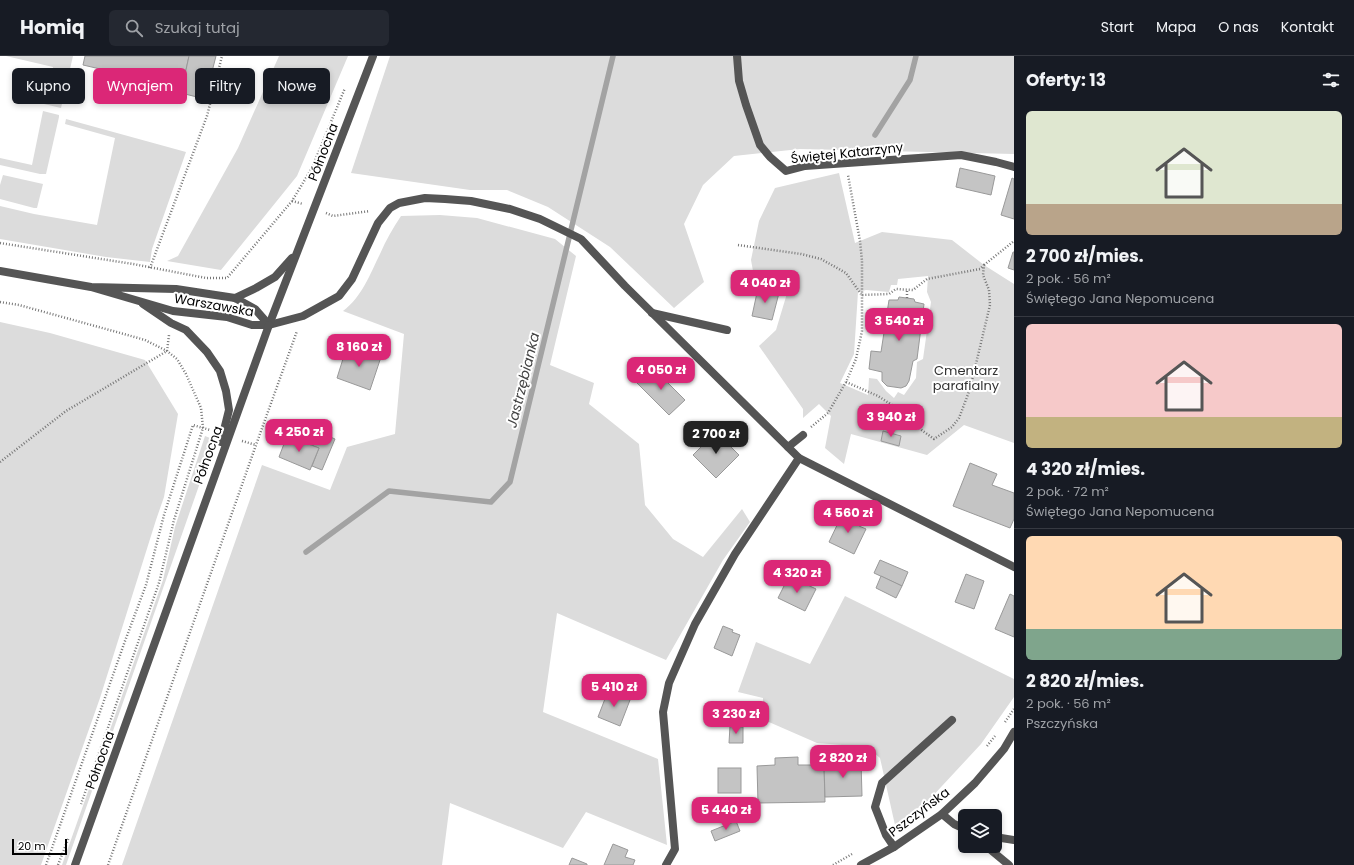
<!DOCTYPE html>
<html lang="pl">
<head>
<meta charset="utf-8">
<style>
  body { margin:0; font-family:Poppins,sans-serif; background:#242831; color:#f1f3f6; height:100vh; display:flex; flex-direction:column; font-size:15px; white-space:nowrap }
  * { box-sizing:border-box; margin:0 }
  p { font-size:13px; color:#9ea1a6 }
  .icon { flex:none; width:22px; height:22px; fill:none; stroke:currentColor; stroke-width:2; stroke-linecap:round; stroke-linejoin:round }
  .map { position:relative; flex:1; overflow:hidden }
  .drawer { display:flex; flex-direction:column; background:#171b24; width:340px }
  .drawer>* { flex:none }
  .top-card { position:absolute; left:12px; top:12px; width:380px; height:36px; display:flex; gap:8px }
  .fabs { position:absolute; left:958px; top:753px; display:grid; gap:8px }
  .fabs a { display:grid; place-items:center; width:44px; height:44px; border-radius:6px; background:#171b24; box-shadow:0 2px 6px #0003; font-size:20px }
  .scale { position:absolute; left:12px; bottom:10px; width:55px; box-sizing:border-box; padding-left:4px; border:2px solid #000; border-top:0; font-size:11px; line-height:14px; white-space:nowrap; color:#000; -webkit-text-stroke:3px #fff; paint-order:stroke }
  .price { position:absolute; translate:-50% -34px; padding:0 9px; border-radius:8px; background:#db2777; color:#fff; font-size:13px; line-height:26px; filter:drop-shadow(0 1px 2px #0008) }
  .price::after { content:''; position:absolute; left:50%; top:24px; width:12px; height:9px; margin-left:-6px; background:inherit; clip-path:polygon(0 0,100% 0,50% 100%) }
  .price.active { background:#222; color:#fff }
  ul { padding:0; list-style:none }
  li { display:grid; align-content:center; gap:8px; height:212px; padding:0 12px }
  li+li { border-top:1px solid #363941 }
  li span { display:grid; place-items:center; height:124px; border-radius:6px; color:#555 }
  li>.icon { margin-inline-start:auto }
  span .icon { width:72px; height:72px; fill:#fffc; stroke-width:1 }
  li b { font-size:17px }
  h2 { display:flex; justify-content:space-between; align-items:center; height:48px; padding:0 12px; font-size:17px }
  .pill { padding:0 14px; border-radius:6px; background:#171b24; box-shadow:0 2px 6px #0003; font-size:14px; line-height:36px }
  .pill.active { background:#db2777; color:#fff }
  header { display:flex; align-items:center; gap:24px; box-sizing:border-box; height:56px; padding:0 20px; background:#171b24; border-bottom:1px solid #363941 }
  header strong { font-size:19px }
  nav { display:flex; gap:22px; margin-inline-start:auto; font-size:14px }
  .search { width:280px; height:36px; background:#242831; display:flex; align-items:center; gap:10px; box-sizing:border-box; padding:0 14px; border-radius:6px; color:#9ea1a6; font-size:15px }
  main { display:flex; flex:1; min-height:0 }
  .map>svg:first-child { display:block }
  .green { fill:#dcdcdc; fill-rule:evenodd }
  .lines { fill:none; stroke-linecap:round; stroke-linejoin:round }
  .stream { stroke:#a3a3a3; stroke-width:5.5 }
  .building { fill:#c4c4c4; stroke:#999 }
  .path { stroke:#777; stroke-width:2.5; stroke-dasharray:1 2; stroke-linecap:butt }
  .service { stroke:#555; stroke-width:8 }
  .minor { stroke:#555; stroke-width:8 }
  .tertiary { stroke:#555; stroke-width:8 }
  .labels { text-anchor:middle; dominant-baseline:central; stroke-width:4; stroke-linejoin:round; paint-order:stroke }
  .street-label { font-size:13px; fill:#000; stroke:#fff }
  .park-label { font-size:13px; fill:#333; stroke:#fff }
  .water-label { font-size:14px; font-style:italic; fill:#444; stroke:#fff }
</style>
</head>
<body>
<header>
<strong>Homiq</strong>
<div class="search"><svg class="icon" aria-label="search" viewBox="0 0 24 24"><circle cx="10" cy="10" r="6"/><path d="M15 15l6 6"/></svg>Szukaj tutaj</div>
<nav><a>Start</a><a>Mapa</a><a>O nas</a><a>Kontakt</a></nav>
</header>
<main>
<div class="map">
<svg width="1014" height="809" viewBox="0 0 1014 809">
  <rect width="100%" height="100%" fill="#fff"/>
  <g class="green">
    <path d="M6 0H73L61 52 44 48 53 11Z"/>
    <path d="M279 0H348L297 120 221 214 167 205 178 200 238 92Z"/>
    <path d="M390 0H1014V98L800 93 734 100 703 129 684 168 704 226 674 252 610 191 548 151 507 134H470L351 117Z"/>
    <path d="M43 55 59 59V61L46 118H40L0 109V102L32 109Z"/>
    <path d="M66 63 186 96 152 193 150 206 106 201 0 183V150L34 158 97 169 115 82 65 68Z"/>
    <path d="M839 117 855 187 882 176 952 184 984 209 1014 228V387L964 369 927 399 851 378 844 408 825 392 831 360 819 348 803 362V353L759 290 776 274 788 234 755 226 751 204 759 165 775 132ZM928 220 927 236 931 246 923 303 917 306 916 322 904 339 898 336 894 342 886 335 877 323 869 322 868 339 840 327 854 298 858 236 866 234 889 236 891 229H897L898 223Z"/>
    <path d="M3 119 43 128 37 152H34L0 143V129Z"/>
    <path d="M440 159 477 162 555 183 576 200 550 309 594 327 589 348 639 388 645 449 673 483 703 501 742 453 750 466 723 504 666 604 557 557 543 656 658 703 667 789 586 756 563 792 450 747 442 809H122L262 409 330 434 347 391 395 378 404 278 343 255C362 241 370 218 380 198 386 184 393 172 401 160Z"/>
    <path d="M0 266 50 277 145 304 178 358 164 441 156 464 100 642 41 809H0Z"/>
    <path d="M205 380 215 384 66 809H62L163 524 175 471Z"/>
    <path d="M845 540 1014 623V641L981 688 929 744 895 769 880 702 867 691 817 687 762 663 763 642 738 636 756 586 810 608Z"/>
  </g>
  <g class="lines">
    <g class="stream">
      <path d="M875 79 910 24 916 0"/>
      <path d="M306 496 389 435 491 446 510 426 613 0"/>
    </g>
  </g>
  <g class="building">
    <path d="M85 0H189L182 32 83 9Z"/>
    <path d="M189 0H216L205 43 181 37Z"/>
    <path d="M960 112 995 120 991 139 956 131Z"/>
    <path d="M1012 122 1014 123V163L1001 159Z"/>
    <path d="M1013 196H1014V214L1008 212Z"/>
    <path d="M758 232 779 237 772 264 752 260Z"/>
    <path d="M899 241 914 243 915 246 924 248 917 303 913 305 909 325 906 330 901 332 887 330 882 325V316L869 313 871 295 881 296 889 244H898Z"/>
    <path d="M347 290 381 301 370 334 337 322Z"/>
    <path d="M652 311 685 344 669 359 637 327Z"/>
    <path d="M883 375 901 380 899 390 881 385Z"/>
    <path d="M319 376 335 383 322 414 312 410 319 392 313 390Z"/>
    <path d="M716 376 739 399 716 422 693 399Z"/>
    <path d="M287 380 319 392 310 414 279 401Z"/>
    <path d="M970 407 997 418 992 429 1014 437V463L1010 472 953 450Z"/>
    <path d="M853 459 862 464 859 470 866 473 854 498 829 486 841 461 850 465Z"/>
    <path d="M880 504 908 516 902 530 874 517Z"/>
    <path d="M966 518 984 525 974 553 955 546Z"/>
    <path d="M789 520 816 533 805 555 778 542Z"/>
    <path d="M881 520 902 530 896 542 876 532Z"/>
    <path d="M1010 538 1014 540V581L995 573Z"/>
    <path d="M723 570 733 574 732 576 740 579 732 600 714 592Z"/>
    <path d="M608 635 630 644 620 670 598 661Z"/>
    <path d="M730 670 743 671V687H729Z"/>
    <path d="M798 701V709H824L825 746 758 747 757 710 775 709V702Z"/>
    <path d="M834 705H861L862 740 825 741 824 710H834Z"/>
    <rect x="718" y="712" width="23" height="25"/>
    <path d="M736 765 740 775 715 785 711 775Z"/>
    <path d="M613 788 628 794 625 801 635 804 633 809H604Z"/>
    <path d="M572 802 587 808V809H569Z"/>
  </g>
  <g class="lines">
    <g class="path">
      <path d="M292 145 303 148"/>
      <path d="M326 157 333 160 370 155"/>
      <path d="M0 187 133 208 206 222H227L292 145 312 112 345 32"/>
      <path d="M738 189 801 198 821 203 846 217 861 238"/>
      <path d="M984 209 1014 185"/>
      <path d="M150 212 207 60 222 0"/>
      <path d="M907 242V234"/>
      <path d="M0 246 19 249 124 278 145 284 167 295 177 303 186 318 201 352 203 372 174 464 159 527 81 748"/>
      <path d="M167 295 169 279"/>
      <path d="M846 326 878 340 892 349 912 367 934 383 952 371 959 362 970 333 990 249 989 234 983 219 984 209 980 213 927 223 913 234 896 233 889 238 862 239"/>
      <path d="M811 371 828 357 846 326 856 303 862 275V205L860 185 848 119"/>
      <path d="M242 385 256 389"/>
      <path d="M0 406 66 355 167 295"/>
      <path d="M1005 666 1014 653"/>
      <path d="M987 690 995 680"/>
      <path d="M46 809 125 585 146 529 164 459 193 369 210 374"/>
      <path d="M58 809 69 781"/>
      <path d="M108 809 256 389 297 275"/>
      <path d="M833 809 852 798"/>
    </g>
    <g class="service">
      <path d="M652 257 727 274"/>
      <path d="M788 391 803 379"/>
      <path d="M986 790 1009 809"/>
      <path d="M894 791 886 779 875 751 882 727 952 664"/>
    </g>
    <g class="minor">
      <path d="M737 0 739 25 746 49 760 89 770 101 786 115 805 110 961 99 996 106 1014 111"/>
      <path d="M235 242 256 232 275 221 292 202"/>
      <path d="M269 269 303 260 339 240 352 223 378 167 390 152 399 147 425 142 445 143 471 145 510 153 540 163 581 183 625 230 799 402 1014 511"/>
      <path d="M269 269 373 0"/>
      <path d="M942 758 954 768 965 773"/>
      <path d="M995 781 1014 784"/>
      <path d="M666 809 675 793 663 656 669 627 695 568 735 498 799 402"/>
    </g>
    <g class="tertiary">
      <path d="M0 215 91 231 173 255 227 261 252 269H269L255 253 235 242 176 233 91 231"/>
      <path d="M143 248 171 267 186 274 207 296 220 315 226 335 229 354 221 386"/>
      <path d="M75 809 269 269"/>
      <path d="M861 809 894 791 942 758 975 727 1004 693 1014 676"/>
    </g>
  </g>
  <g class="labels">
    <g class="street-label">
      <text transform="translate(323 96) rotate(-69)">Północna</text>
      <text transform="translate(847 97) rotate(-6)">Świętej Katarzyny</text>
      <text transform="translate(214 249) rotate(10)">Warszawska</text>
      <text transform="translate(208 399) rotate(-70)">Północna</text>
      <text transform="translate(100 704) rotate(-70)">Północna</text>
      <text transform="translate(919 756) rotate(-37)">Pszczyńska</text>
    </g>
    <g class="park-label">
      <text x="966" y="314">Cmentarz<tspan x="966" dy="15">parafialny</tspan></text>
    </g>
    <g class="water-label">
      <text transform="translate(523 324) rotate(-76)">Jastrzębianka</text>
    </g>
  </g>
</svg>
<div class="fabs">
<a><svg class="icon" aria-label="layers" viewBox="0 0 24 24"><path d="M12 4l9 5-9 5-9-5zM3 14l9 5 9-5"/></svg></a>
</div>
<div class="scale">20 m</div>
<b class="price" style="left:765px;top:248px">4 040 zł</b>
<b class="price" style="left:899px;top:286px">3 540 zł</b>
<b class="price" style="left:359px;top:312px">8 160 zł</b>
<b class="price" style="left:661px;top:335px">4 050 zł</b>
<b class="price" style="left:891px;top:382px">3 940 zł</b>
<b class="price" style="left:299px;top:397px">4 250 zł</b>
<b class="price active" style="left:716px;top:399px">2 700 zł</b>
<b class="price" style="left:848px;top:478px">4 560 zł</b>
<b class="price" style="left:797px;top:538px">4 320 zł</b>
<b class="price" style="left:614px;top:652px">5 410 zł</b>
<b class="price" style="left:736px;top:679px">3 230 zł</b>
<b class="price" style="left:843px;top:723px">2 820 zł</b>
<b class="price" style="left:726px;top:775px">5 440 zł</b>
<div class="top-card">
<a class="pill">Kupno</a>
<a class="pill active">Wynajem</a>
<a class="pill">Filtry</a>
<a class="pill">Nowe</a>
</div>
</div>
<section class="drawer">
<h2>Oferty: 13<svg class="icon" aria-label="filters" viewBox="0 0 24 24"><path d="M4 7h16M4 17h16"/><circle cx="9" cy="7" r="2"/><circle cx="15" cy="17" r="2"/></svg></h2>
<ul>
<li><span style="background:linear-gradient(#dfe7d0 75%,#b9a48a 0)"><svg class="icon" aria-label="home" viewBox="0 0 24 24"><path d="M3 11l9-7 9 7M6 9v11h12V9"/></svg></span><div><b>2 700 zł/mies.</b><p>2 pok. · 56 m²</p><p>Świętego Jana Nepomucena</p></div></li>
<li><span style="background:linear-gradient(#f6c9c9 75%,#c2b280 0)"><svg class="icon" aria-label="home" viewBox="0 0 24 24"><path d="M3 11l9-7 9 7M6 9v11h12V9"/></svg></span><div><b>4 320 zł/mies.</b><p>2 pok. · 72 m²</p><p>Świętego Jana Nepomucena</p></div></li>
<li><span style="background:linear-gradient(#ffd9b3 75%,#7fa58c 0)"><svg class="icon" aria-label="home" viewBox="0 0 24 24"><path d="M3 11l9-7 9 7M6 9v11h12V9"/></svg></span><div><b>2 820 zł/mies.</b><p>2 pok. · 56 m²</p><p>Pszczyńska</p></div></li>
</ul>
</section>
</main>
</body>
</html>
